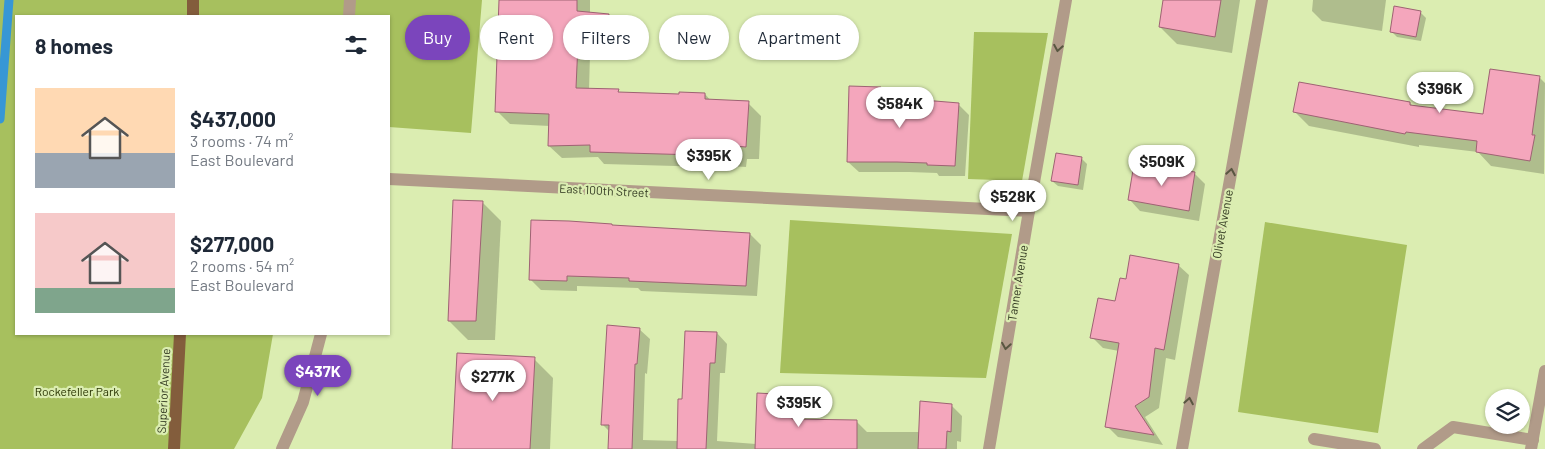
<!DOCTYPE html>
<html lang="en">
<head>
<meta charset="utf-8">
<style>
  body { margin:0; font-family:Barlow,sans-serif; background:#f2f2f3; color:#1f2937; height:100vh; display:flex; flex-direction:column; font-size:19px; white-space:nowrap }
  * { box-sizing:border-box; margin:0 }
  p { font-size:16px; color:#747a83 }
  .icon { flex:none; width:28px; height:28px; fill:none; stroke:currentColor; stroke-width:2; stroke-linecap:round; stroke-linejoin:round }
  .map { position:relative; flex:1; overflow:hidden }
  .side { position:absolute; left:15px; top:15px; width:375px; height:320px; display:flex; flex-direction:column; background:#fff; border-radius:0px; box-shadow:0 1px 4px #0004 }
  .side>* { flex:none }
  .top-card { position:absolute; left:405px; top:15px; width:475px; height:45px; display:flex; gap:10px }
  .buttons { position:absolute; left:1485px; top:389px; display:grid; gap:10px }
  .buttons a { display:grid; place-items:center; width:45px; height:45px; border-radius:50%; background:#fff; box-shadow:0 1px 4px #0004; font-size:25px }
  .price { position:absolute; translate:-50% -42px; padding:0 11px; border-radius:18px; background:#fff; color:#222; font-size:16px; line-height:32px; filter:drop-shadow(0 1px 2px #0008) }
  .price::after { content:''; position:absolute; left:50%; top:30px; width:15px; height:11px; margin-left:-8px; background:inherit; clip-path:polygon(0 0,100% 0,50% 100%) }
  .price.current { background:#7b45bc; color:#fff }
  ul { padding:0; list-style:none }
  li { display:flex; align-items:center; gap:15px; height:125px; padding:0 20px }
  li span { display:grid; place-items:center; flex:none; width:140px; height:100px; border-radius:0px; color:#555 }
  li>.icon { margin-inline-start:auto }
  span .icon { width:60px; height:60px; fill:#fffc; stroke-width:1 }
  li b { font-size:21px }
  h2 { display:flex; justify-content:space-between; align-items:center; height:60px; padding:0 20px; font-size:21px }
  .pill { padding:0 18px; border-radius:22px; background:#fff; box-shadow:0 1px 4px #0004; font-size:18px; line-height:45px }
  .pill.current { background:#7b45bc; color:#fff }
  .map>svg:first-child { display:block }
  .green { fill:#a7c05e }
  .shadow { fill:#0003 }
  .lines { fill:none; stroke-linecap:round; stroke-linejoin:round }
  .stream { stroke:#3797d5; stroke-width:9 }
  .building { fill:#f4a6bc; stroke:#9e6273 }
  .lane { stroke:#b19b89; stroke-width:12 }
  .street { stroke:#b19b89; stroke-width:12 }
  .primary { stroke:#835d3c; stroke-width:12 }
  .oneway { stroke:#595741 }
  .labels { text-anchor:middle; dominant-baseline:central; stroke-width:4.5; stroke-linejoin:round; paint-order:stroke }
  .street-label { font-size:12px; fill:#333a22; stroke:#dbedb1 }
  .park-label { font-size:12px; fill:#283300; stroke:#dbedb1 }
</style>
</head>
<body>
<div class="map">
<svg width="1545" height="449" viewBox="0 0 1545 449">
  <rect width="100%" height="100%" fill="#dbedb1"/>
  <g class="green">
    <path d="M0 0H482L471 133 389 127V16H16V334H273L262 398 234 449H0Z"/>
    <path d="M974 32 1048 33 1022 181 968 179Z"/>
    <path d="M790 220 1012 234 986 378 780 373Z"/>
    <path d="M1265 222 1407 245 1378 433 1238 412Z"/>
  </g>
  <g class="shadow">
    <path d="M539 0H590V14L608 15 621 28 619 58 590 55 589 90 618 91 621 94H705L711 101 748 103 761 116 759 159H747L746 167 711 165V167L604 164 598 157 562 158 549 146 550 126 510 124 497 111Z"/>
    <path d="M1165 0H1240L1232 53 1177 44 1160 27Z"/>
    <path d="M1313 0H1386L1382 31 1322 21 1312 11Z"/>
    <path d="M1420 12 1426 18 1421 41 1397 37 1391 31Z"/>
    <path d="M1491 70 1540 78 1545 83 1544 174 1491 166 1478 152 1419 145V147L1309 126 1295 112 1410 103 1414 107 1484 116Z"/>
    <path d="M880 88 888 95 910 97 914 101 958 104 969 115 965 176H939L937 173 909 172H859L848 162Z"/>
    <path d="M1081 158 1087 164 1083 190 1058 186 1052 181Z"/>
    <path d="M1195 174 1205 184 1199 221 1140 211 1130 200Z"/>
    <path d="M482 202 501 221 495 340H468L449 321Z"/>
    <path d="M614 227 750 234 761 245 757 296 641 291 638 288 577 286V291L541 290 530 279Z"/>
    <path d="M1178 265 1189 275 1175 360 1166 358 1159 408 1145 417 1163 445 1118 437 1107 426 1119 351 1103 348 1092 337 1116 302 1127 281Z"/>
    <path d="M639 329 650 339 647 374 645 373 643 440 678 441 683 401 717 333 727 344 725 373H720L717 441 756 444 793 396 803 407V421L857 422 867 432H920L951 405 962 416 961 442 957 441V449H609L610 432 602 424Z"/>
    <path d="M534 359 553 378 550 449H453Z"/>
  </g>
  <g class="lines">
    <path class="stream" d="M0 119 9 0"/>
  </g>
  <g class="building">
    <path d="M499 0H577V11L609 14 606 45 578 43 576 88 619 89 618 92 679 94V92L705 93V99L749 101 746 147 734 146V154L699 152 698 155 590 152V145L548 146 549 114 495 112Z"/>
    <path d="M1163 0H1221L1215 37 1159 27Z"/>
    <path d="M1394 6 1421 11 1416 37 1390 32Z"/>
    <path d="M1490 69 1540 76 1532 135H1535L1530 161 1476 152 1477 141 1406 132 1405 134 1293 112 1299 82 1410 102V105L1483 114Z"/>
    <path d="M849 86 881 87V93L911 96V99L959 103 955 166 927 165V163L897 162H847Z"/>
    <path d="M1056 153 1082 157 1078 185 1051 181Z"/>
    <path d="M1134 164 1195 172 1189 211 1128 200Z"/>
    <path d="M453 200 483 201 476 321H448Z"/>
    <path d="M531 220 569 221 612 224V225L750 233 746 286 629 281V278L567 276V281L529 280Z"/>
    <path d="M1130 255 1179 264 1164 350 1155 348 1149 397 1135 406 1154 435 1105 427 1119 343 1090 338 1098 298 1115 301 1120 278 1126 279Z"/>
    <path d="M607 325 640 328 637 364H635L632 449H608L609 425H601Z"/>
    <path d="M685 331 717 332 715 363H710L706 449H677L678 399H682Z"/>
    <path d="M457 353 535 357 530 449H452Z"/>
    <path d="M757 393 793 395 792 419 857 420V449H755Z"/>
    <path d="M920 401 952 404 951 432 947 431 946 449H918Z"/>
  </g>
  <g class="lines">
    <g class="lane">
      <path d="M1314 439 1375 449"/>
      <path d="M1423 449 1453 427 1533 440"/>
    </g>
    <g class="street">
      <path d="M349 16 350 0"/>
      <path d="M389 179 1029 211"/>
      <path d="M282 449 303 402 321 334"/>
      <path d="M989 449 1029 211 1066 0"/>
      <path d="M1182 449 1262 0"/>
      <path d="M1531 449 1545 371"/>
    </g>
    <g class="primary">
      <path d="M193 16V0"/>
      <path d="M174 449 180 334"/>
    </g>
  </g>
  <defs><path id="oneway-chevron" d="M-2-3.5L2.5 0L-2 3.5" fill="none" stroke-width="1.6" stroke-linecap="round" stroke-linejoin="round" transform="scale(1.25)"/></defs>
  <g class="oneway">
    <use href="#oneway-chevron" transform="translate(1058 48) rotate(100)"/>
    <use href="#oneway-chevron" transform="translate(1231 172) rotate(-80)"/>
    <use href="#oneway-chevron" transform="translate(1006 346) rotate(99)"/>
    <use href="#oneway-chevron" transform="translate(1189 401) rotate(-80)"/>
  </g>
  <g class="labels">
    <g class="street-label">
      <text transform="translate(604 190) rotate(3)">East 100th Street</text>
      <text transform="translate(1222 224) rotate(-80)">Olivet Avenue</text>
      <text transform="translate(1017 283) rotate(-81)">Tanner Avenue</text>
      <text transform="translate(163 391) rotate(-87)">Superior Avenue</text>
    </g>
    <g class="park-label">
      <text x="77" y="391">Rockefeller Park</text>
    </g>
  </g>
</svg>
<div class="buttons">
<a><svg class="icon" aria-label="layers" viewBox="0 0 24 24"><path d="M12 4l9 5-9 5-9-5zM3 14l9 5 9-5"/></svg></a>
</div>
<b class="price" style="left:1440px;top:114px">$396K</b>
<b class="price" style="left:900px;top:129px">$584K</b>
<b class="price" style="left:709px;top:181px">$395K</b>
<b class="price" style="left:1162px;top:187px">$509K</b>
<b class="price" style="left:1013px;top:222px">$528K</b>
<b class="price current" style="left:318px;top:397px">$437K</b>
<b class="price" style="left:493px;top:402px">$277K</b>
<b class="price" style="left:799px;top:428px">$395K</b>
<div class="top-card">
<a class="pill current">Buy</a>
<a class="pill">Rent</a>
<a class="pill">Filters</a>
<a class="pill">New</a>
<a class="pill">Apartment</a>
</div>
<section class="side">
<h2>8 homes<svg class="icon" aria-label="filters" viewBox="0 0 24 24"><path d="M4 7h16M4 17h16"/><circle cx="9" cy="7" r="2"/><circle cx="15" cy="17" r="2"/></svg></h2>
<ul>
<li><span style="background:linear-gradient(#ffd9b3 65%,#9aa5b1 0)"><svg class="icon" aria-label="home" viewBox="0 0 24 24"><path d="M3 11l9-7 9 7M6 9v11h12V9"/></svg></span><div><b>$437,000</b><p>3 rooms · 74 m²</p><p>East Boulevard</p></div></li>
<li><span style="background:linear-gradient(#f6c9c9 75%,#7fa58c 0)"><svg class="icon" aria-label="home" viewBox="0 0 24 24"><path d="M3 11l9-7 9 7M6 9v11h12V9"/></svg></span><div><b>$277,000</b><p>2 rooms · 54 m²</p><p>East Boulevard</p></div></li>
</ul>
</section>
</div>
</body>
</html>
